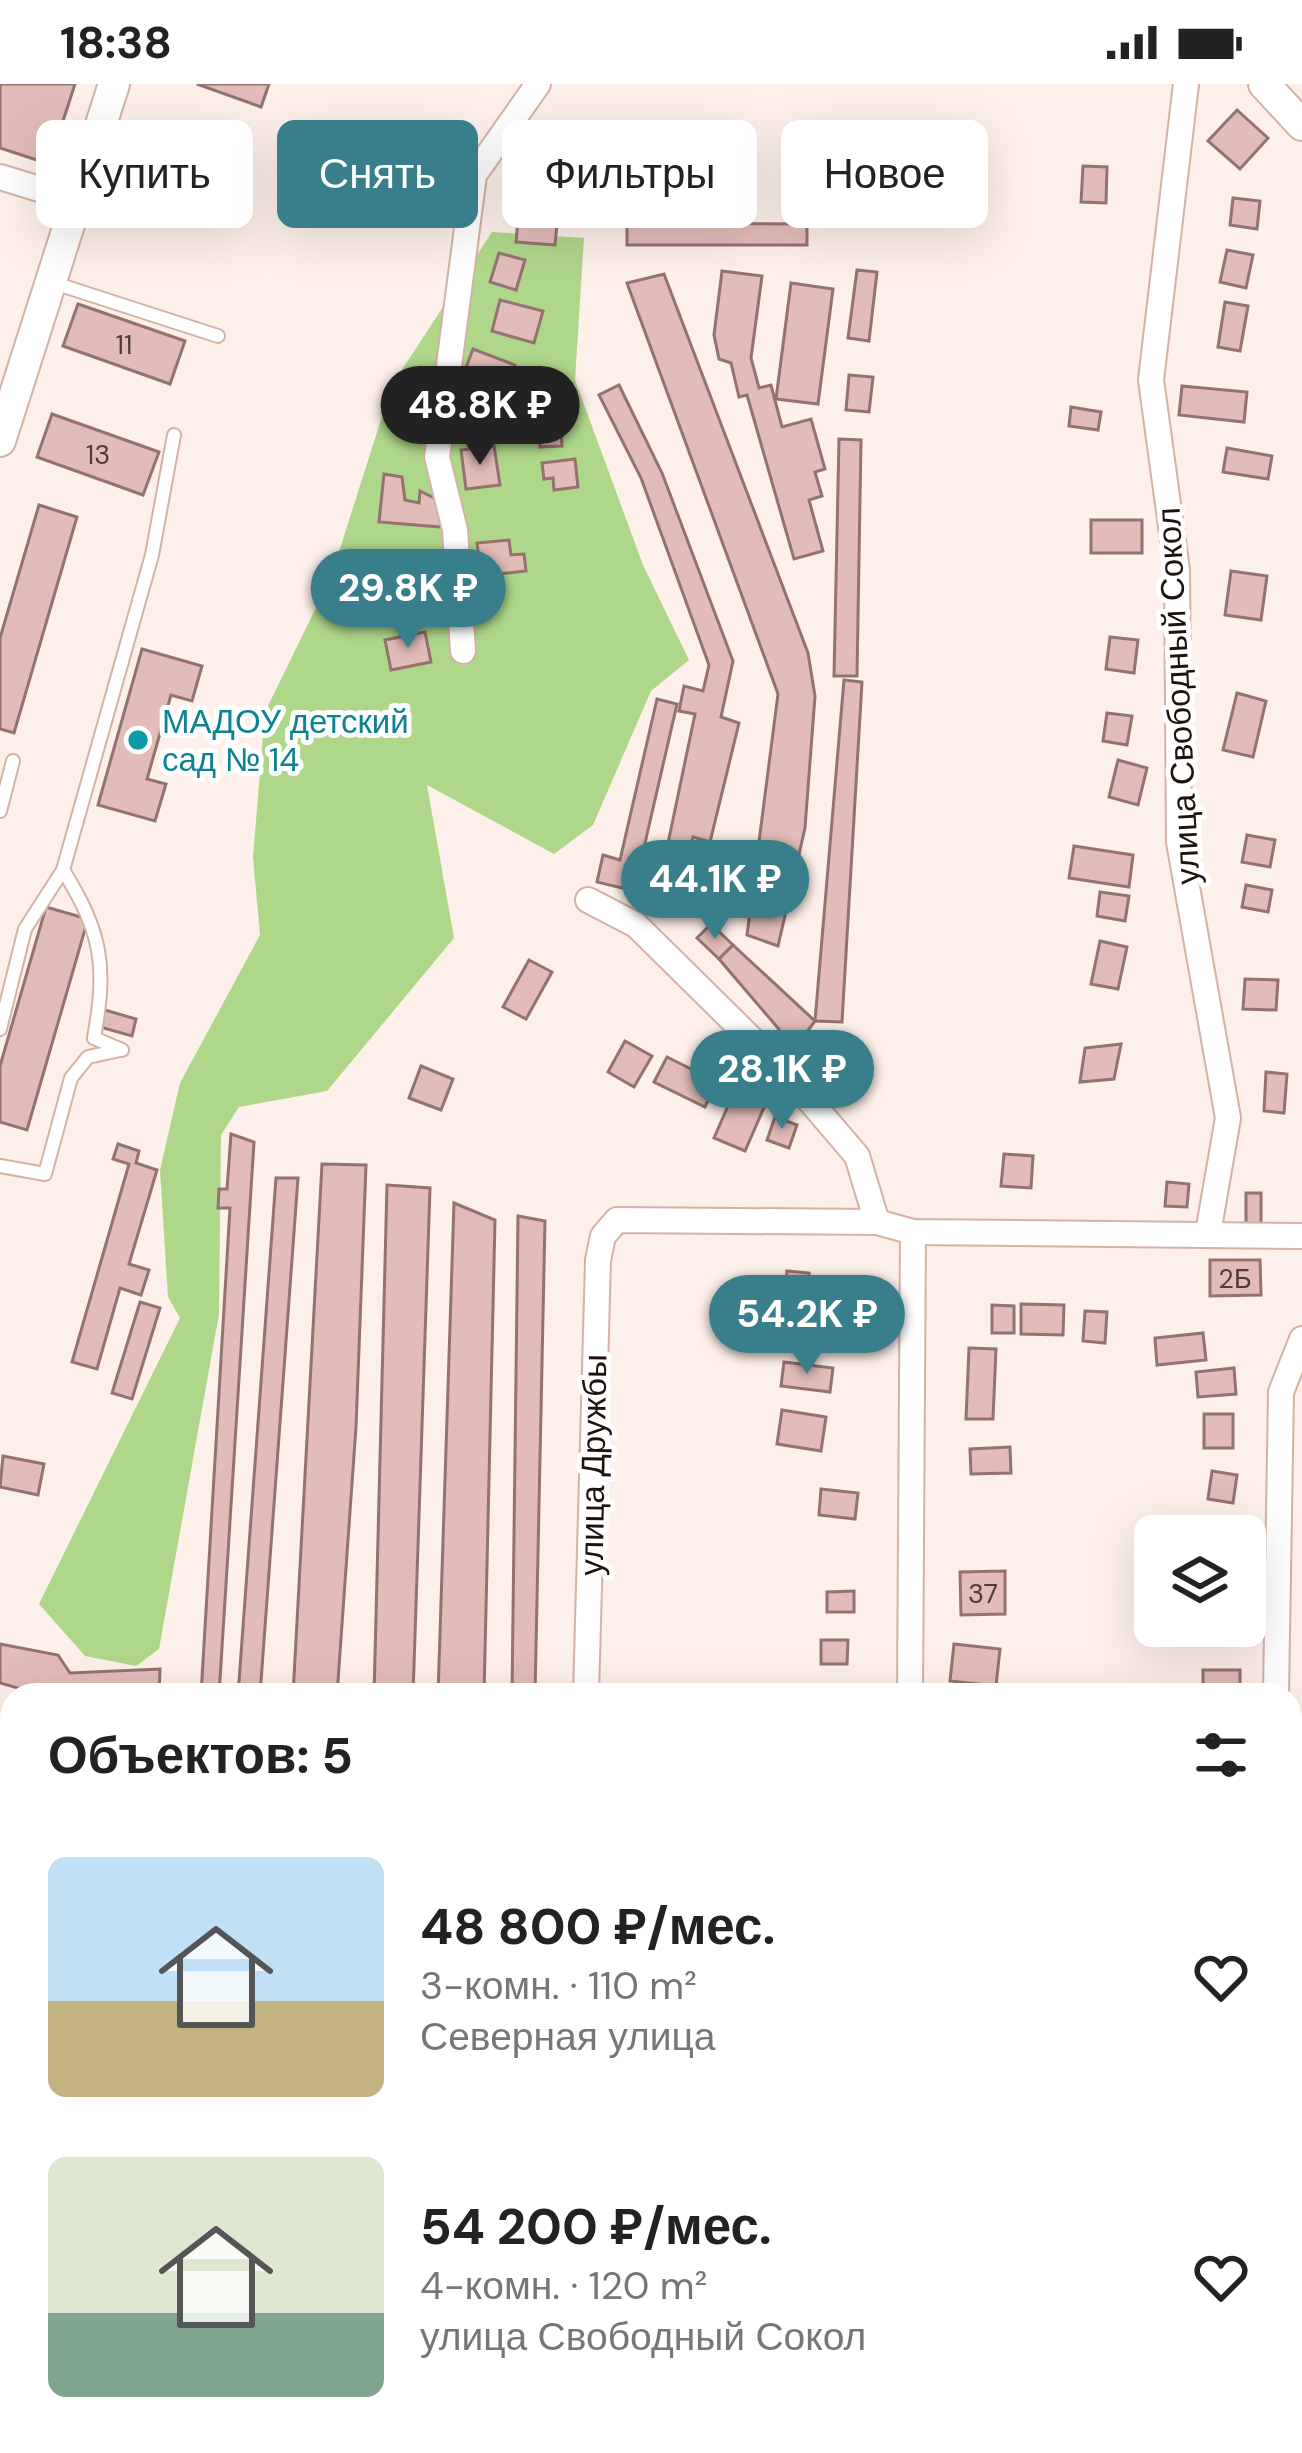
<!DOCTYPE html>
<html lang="ru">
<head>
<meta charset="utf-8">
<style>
  body { margin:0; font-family:"DM Sans",sans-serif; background:#f6f6f6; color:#222; height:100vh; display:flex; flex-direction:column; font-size:45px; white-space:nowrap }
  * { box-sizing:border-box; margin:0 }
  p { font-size:39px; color:#767676 }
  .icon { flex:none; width:66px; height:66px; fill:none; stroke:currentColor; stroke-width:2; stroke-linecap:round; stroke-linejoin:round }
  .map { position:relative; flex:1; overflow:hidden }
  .details { position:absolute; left:0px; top:1599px; width:1302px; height:771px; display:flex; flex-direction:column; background:#fff; border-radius:36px 36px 0 0; box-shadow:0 12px 48px #0002 }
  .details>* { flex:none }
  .hud { position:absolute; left:36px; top:36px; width:1230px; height:108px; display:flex; gap:24px }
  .tools { position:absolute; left:1134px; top:1431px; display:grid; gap:24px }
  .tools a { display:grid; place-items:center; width:132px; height:132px; border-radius:18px; background:#fff; box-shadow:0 12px 48px #0002; font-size:60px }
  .price { position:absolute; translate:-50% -102px; padding:0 27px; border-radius:42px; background:#397f8b; color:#fff; font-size:39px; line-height:78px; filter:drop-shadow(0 3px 6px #0008) }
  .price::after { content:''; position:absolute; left:50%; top:72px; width:36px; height:27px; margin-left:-18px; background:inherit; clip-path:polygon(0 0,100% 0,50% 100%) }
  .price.active { background:#222; color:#fff }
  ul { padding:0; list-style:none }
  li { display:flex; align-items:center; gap:36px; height:300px; padding:0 48px }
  li span { display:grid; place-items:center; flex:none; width:336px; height:240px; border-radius:18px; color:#555 }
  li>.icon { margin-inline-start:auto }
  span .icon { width:144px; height:144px; fill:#fffc; stroke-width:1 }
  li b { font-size:51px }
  h2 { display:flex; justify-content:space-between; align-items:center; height:144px; padding:0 48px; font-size:51px }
  .pill { padding:0 42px; border-radius:18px; background:#fff; box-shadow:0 12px 48px #0002; font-size:42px; line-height:108px }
  .pill.active { background:#397f8b; color:#fff }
  .status { display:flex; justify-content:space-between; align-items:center; height:84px; padding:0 60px; background:#fff; direction:ltr }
  .status svg { height:33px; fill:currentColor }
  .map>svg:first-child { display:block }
  .green { fill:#afd78a }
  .building { fill:#e2bcb8; stroke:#94726f; stroke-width:3 }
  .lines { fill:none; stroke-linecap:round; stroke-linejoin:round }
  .service-casing { stroke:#d4b2a4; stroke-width:16 }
  .minor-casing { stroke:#d4b2a4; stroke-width:28 }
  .tertiary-casing { stroke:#d4b2a4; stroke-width:34 }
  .service { stroke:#fff; stroke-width:12 }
  .minor { stroke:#fff; stroke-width:24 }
  .tertiary { stroke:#fff; stroke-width:30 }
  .culture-dot { fill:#0f9aa8; stroke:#fff; stroke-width:4.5 }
  .labels { text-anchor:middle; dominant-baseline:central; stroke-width:10; stroke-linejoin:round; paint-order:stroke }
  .number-label { font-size:27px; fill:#4f3c38 }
  .street-label { font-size:33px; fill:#1e120d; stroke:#fff }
  .culture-label { font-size:33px; fill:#0d838f; stroke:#fff; text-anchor:start }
</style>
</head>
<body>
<div class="status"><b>18:38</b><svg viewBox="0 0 49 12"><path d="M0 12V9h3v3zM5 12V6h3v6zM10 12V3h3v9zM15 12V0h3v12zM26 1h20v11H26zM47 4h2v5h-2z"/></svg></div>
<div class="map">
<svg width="1302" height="2369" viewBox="0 0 1302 2369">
  <rect width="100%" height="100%" fill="#fdefe9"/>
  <path class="green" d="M492 148 584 154 575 296 643 481 689 576 651 607 593 741 554 770 427 701 454 854 327 1007 239 1023 221 1051 219 1230 159 1565 136 1582 85 1572 39 1520 180 1234 168 1213 160 1086 180 999 260 851 253 773 265 628 331 493 392 301Z"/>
  <g class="building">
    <path d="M0 0H75L49 80 0 64Z"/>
    <path d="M197 0H269L261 23Z"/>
    <path d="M1237 26 1268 54 1240 85 1208 57Z"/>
    <path d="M1083 82 1107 83 1106 119 1081 118Z"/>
    <path d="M533 95 561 98 555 161 516 158 518 136 529 137Z"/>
    <path d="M1233 114 1260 117 1257 145 1230 141Z"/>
    <path d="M627 139 807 140V161H627Z"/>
    <path d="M1227 166 1253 171 1246 204 1220 198Z"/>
    <path d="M499 169 525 176 516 206 490 198Z"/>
    <path d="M857 186 877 188 869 257 848 254Z"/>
    <path d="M722 187 762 192 751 274 759 304 771 301 782 343 811 335 825 385 815 388 822 412 809 416 823 467 794 475 747 311 739 313 731 279 719 275 714 251Z"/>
    <path d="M664 190 808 569 815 612 805 744 778 862 747 851 778 610 627 199Z"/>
    <path d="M791 199 833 205 818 320 776 315Z"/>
    <path d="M500 216 543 227 534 259 492 247Z"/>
    <path d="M1225 218 1248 222 1240 267 1218 263Z"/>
    <path d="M78 220 185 257 170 300 63 262Z"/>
    <path d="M473 265 515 281 504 310 462 294Z"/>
    <path d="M849 291 873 293 869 328 846 326Z"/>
    <path d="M619 301 662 389 733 577 721 633 739 639 710 758 693 753 676 819 657 812 695 630 679 627 684 602 703 607 709 581 641 394 599 311Z"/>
    <path d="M1182 302 1247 308 1244 338 1179 331Z"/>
    <path d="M422 305 440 311 426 354 408 348Z"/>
    <path d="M1071 323 1101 328 1098 346 1069 342Z"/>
    <path d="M52 330 159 368 143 411 37 373Z"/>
    <path d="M560 334 562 362 540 363 538 335Z"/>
    <path d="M839 355 861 356 857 592H834Z"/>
    <path d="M494 362 500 401 466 405 461 366Z"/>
    <path d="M1227 364 1272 372 1268 395 1223 388Z"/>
    <path d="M575 375 578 403 554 406 553 394 544 395 542 379Z"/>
    <path d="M384 390 402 393 405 416 419 419 420 407 440 417 441 443 379 438Z"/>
    <path d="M39 421 77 433 14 649 0 645V554Z"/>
    <rect x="1091" y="436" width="51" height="33"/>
    <path d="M509 456 511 471 524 470 526 487 481 492 477 459Z"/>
    <path d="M400 475 429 478 425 511 397 503Z"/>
    <path d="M1231 487 1267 492 1261 536 1225 531Z"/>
    <path d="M425 548 431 578 391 586 385 556Z"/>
    <path d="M1110 553 1138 556 1134 589 1106 585Z"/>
    <path d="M142 565 202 582 192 617 171 611 147 695 166 700 155 737 98 721Z"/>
    <path d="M844 596 862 598 842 938 815 937Z"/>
    <path d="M1237 609 1266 617 1253 673 1223 666Z"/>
    <path d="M657 615 677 620 634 807 597 798 603 771 620 776Z"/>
    <path d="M1107 629 1132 632 1127 661 1103 657Z"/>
    <path d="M1118 676 1147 684 1138 721 1109 713Z"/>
    <path d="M1247 751 1275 756 1270 783 1242 778Z"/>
    <path d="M1074 762 1133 771 1129 803 1069 794Z"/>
    <path d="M1246 801 1272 806 1268 828 1242 823Z"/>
    <path d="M1100 808 1129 812 1125 837 1097 832Z"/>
    <path d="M46 823 88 835 27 1046 0 1038V982Z"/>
    <path d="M711 840 733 861 719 875 697 854Z"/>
    <path d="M1100 857 1127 863 1118 905 1091 900Z"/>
    <path d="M733 861 815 937 795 964 719 875Z"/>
    <path d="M529 876 552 888 526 935 503 923Z"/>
    <path d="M1245 895 1278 896 1276 926 1243 925Z"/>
    <path d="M105 926 136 935 132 952 100 943Z"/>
    <path d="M625 957 652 972 634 1003 608 988Z"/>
    <path d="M1121 960 1114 995 1080 998 1085 964Z"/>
    <path d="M667 973 717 998 705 1023 654 998Z"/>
    <path d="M421 982 453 995 441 1026 409 1014Z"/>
    <path d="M1266 988 1287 990 1284 1029 1264 1027Z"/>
    <path d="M738 999 769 1012 745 1067 714 1054Z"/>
    <path d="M775 1033 797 1041 789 1064 767 1056Z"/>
    <path d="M231 1050 254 1058 219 1611H201L230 1124H218L219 1105H227Z"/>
    <path d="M118 1060 139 1067 136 1079 157 1086 129 1180 149 1186 141 1211 120 1204 97 1285 72 1278 129 1080 113 1075Z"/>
    <path d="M1004 1070 1033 1072 1031 1104 1001 1102Z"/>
    <path d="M322 1080 366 1081 356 1343 337 1611H293Z"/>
    <path d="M276 1094H298L260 1611H238Z"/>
    <path d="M1167 1098 1189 1100 1187 1123 1165 1122Z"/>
    <path d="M387 1101 430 1104 413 1611H374Z"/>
    <rect x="1246" y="1109" width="15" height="31"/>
    <path d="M454 1119 495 1136 484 1611H438Z"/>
    <path d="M518 1132 545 1137 535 1611H512Z"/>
    <path d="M1210 1176H1260L1261 1211 1210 1212Z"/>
    <path d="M787 1187 809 1189 806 1225 784 1223Z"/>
    <path d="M140 1218 160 1224 132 1315 112 1309Z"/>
    <path d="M1021 1220 1064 1221 1063 1251 1021 1250Z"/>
    <path d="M992 1221 1014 1222V1249H992Z"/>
    <path d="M1085 1227 1107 1228 1105 1259 1083 1257Z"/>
    <path d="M835 1238 854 1239V1263H834Z"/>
    <path d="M1203 1249 1206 1276 1157 1281 1155 1254Z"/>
    <path d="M969 1264 996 1265 993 1335H966Z"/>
    <path d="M784 1278 833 1284 830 1308 781 1302Z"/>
    <path d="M1234 1284 1236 1310 1198 1313 1196 1288Z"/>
    <path d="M782 1326 826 1333 821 1367 777 1360Z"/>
    <rect x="1204" y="1330" width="29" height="34"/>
    <path d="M1010 1363 1011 1389 971 1390 970 1365Z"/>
    <path d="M3 1372 44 1380 38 1411 0 1403Z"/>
    <path d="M1212 1387 1237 1391 1233 1419 1208 1415Z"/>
    <path d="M821 1405 858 1409 855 1435 819 1431Z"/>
    <path d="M1005 1487V1530L961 1531 960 1488Z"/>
    <path d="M854 1507V1528H827V1508Z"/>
    <path d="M1190 1542H1239L1240 1559 1190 1561Z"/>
    <path d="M821 1556H848L847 1580H821Z"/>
    <path d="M0 1560 58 1571 70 1589 160 1585 159 1611H42L0 1599Z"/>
    <path d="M954 1560 1000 1565 996 1602 950 1597Z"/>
    <rect x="1203" y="1586" width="37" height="25"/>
    <path d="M0 1638H12V1750H6V1712H0Z"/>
    <path d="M12 1992V2169L0 2165V2036Z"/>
    <path d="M296 2358H443V2363H430V2369H296Z"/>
    <rect x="960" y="2360" width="47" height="9"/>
  </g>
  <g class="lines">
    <defs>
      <g id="service">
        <path d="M51 198 218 252"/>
        <path d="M0 727 13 677"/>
        <path d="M63 786C102 849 107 881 94 954L122 966"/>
        <path d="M0 945 25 845 63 786 152 471 174 351"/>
        <path d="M0 1082 45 1090 71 994 88 973 120 966"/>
        <path d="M0 1764 12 1775"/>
        <path d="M0 1979 12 1917"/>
        <path d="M0 2190 12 2193"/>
        <path d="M130 2358 131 2369"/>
        <path d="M239 2369 240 2358"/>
      </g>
      <g id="minor">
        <path d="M1186 0 1151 296 1177 486 1179 758 1228 1034 1208 1149"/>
        <path d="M0 93 75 116"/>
        <path d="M463 567 455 446 437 373 474 91 538 0"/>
        <path d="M588 816 636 841 787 990 857 1072 877 1138"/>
        <path d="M586 1611 598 1176 603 1152 617 1136 877 1138 913 1148 1302 1152"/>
        <path d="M910 1611 913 1148"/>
        <path d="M1276 1611 1281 1308 1302 1255"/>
        <path d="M1290 2320 1291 2369"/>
        <path d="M919 2358V2369"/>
      </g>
      <g id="tertiary">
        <path d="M1264 0 1302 41"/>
        <path d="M0 357 114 0"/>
      </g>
    </defs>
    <use href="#service" class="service-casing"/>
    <use href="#minor" class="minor-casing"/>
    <use href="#tertiary" class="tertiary-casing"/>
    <use href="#service" class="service"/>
    <use href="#minor" class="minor"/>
    <use href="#tertiary" class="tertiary"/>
  </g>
  <circle class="culture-dot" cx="138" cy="656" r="12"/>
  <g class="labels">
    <g class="number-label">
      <text x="124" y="260">11</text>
      <text x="98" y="370">13</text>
      <text x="1235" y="1194">2Б</text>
      <text x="983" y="1509">37</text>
    </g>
    <g class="street-label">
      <text transform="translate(1178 612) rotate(-93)">улица Свободный Сокол</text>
      <text transform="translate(593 1381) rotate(-89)">улица Дружбы</text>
    </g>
    <g class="culture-label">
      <text x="162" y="637">МАДОУ детский<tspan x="162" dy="38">сад № 14</tspan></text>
    </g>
  </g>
</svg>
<div class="tools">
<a><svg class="icon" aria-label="layers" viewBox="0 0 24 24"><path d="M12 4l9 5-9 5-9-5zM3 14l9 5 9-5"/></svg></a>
</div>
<b class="price active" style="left:480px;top:384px">48.8K ₽</b>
<b class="price" style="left:408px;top:567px">29.8K ₽</b>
<b class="price" style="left:715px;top:858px">44.1K ₽</b>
<b class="price" style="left:782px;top:1048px">28.1K ₽</b>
<b class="price" style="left:807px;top:1293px">54.2K ₽</b>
<div class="hud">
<a class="pill">Купить</a>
<a class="pill active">Снять</a>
<a class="pill">Фильтры</a>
<a class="pill">Новое</a>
</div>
<section class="details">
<h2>Объектов: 5<svg class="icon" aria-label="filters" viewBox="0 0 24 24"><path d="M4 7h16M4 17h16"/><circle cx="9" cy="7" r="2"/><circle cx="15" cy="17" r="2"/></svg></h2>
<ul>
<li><span style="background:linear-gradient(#bfe0f5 60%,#c2b280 0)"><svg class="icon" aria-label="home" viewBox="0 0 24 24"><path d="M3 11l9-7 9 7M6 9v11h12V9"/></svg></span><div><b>48 800 ₽/мес.</b><p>3-комн. · 110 m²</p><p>Северная улица</p></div><svg class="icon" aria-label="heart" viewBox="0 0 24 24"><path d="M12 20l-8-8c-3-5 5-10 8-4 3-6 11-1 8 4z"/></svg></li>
<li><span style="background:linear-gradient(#dfe7d0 65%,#7fa58c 0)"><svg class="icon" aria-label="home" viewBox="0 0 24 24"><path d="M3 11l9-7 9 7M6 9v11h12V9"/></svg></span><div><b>54 200 ₽/мес.</b><p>4-комн. · 120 m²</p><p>улица Свободный Сокол</p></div><svg class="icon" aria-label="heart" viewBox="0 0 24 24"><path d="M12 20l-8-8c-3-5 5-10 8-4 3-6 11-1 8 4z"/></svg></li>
</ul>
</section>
</div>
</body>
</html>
